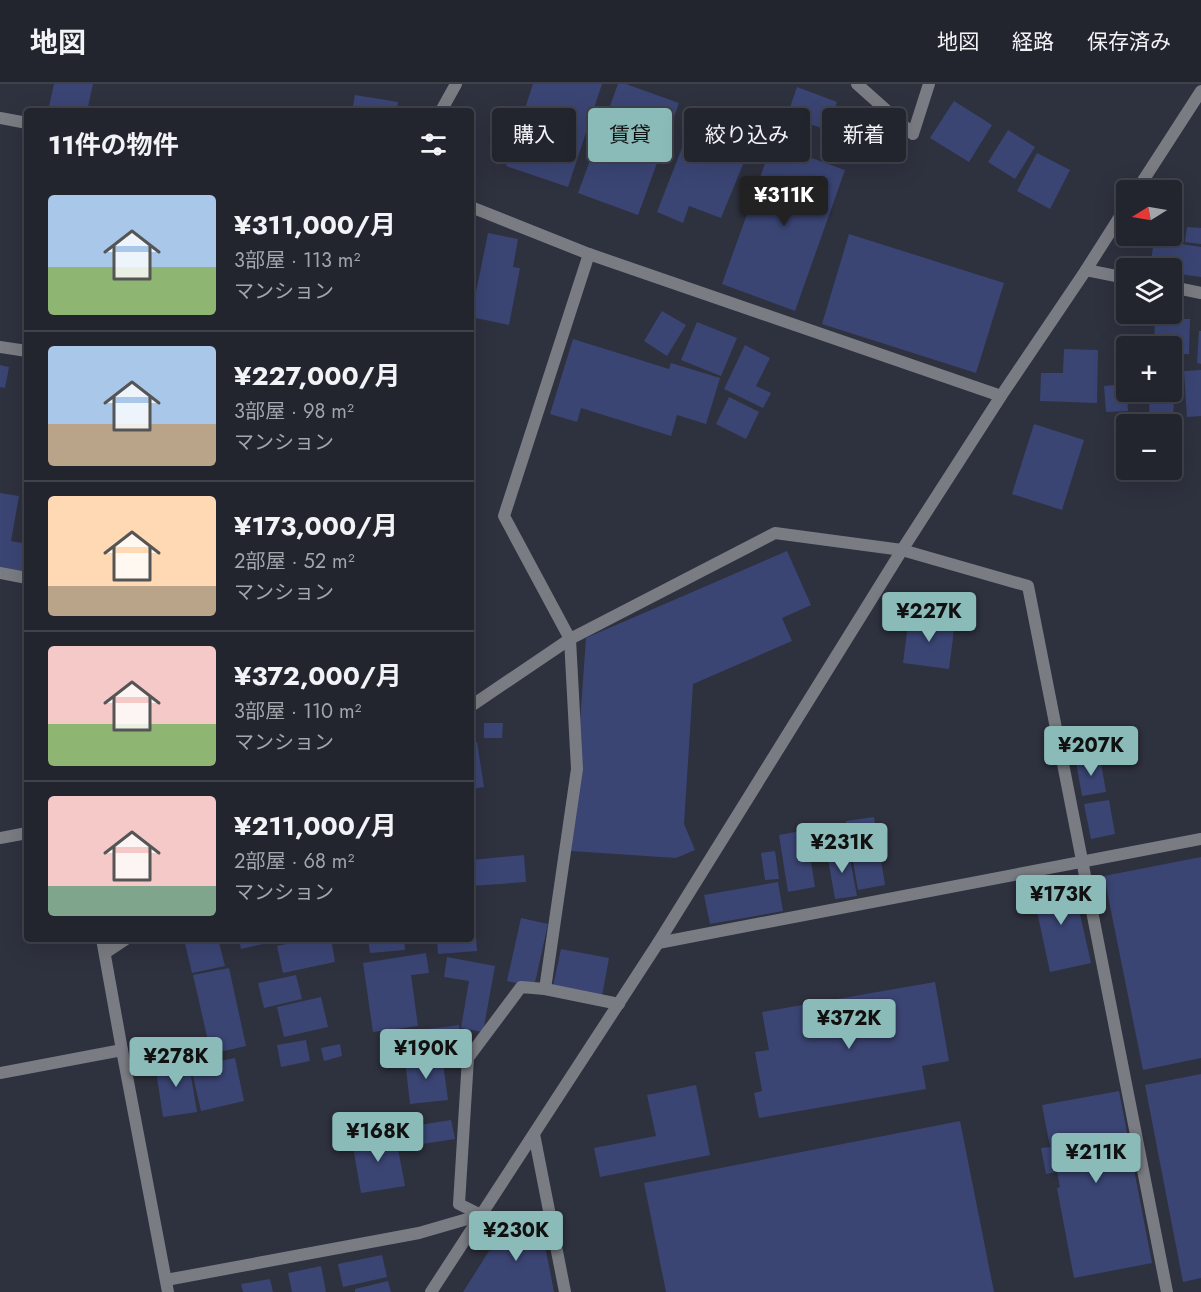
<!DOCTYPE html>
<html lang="ja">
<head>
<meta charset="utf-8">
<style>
  body { margin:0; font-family:Jost,"Noto Sans JP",sans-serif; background:#2a2d36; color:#f1f3f6; height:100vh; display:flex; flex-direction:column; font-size:22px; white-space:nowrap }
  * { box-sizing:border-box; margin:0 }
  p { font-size:20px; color:#a2a5aa }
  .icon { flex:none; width:33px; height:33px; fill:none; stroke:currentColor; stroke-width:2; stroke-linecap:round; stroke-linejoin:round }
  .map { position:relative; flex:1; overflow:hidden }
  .drawer { position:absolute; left:24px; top:24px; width:450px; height:834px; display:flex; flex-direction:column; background:#22252e; border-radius:6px; box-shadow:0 6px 24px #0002,0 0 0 2px #3f424a }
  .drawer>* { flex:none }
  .top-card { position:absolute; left:492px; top:24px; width:570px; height:54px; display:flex; gap:12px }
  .needle { width:39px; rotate:259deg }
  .tools { position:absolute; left:1116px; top:96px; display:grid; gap:12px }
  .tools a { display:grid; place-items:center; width:66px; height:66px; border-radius:6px; background:#22252e; box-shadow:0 6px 24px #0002,0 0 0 2px #3f424a; font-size:30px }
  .price { position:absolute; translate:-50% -51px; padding:0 14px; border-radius:6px; background:#8bbbb9; color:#111; font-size:20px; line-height:39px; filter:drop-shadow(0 2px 3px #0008) }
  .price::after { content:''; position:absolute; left:50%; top:36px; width:18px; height:14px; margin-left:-9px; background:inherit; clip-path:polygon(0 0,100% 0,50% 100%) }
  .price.selected { background:#222; color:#fff }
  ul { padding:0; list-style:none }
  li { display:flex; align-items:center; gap:18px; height:150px; padding:0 24px }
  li+li { border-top:2px solid #3f424a }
  li span { display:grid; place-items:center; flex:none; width:168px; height:120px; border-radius:6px; color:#555 }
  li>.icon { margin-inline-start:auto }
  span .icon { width:72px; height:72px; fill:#fffc; stroke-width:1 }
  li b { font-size:26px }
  h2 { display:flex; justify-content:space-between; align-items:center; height:72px; padding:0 24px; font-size:26px }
  .pill { padding:0 21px; border-radius:6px; background:#22252e; box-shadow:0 6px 24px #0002,0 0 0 2px #3f424a; font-size:21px; line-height:54px }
  .pill.selected { background:#8bbbb9; color:#111 }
  header { display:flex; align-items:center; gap:36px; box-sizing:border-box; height:84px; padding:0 30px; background:#22252e; border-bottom:2px solid #3f424a }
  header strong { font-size:28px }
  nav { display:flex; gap:33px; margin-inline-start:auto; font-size:21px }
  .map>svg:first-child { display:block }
  .building { fill:#3b4574 }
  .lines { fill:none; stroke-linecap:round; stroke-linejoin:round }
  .minor { stroke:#7a7c83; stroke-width:12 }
  .tertiary { stroke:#7a7c83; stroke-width:12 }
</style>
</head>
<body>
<header>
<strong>地図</strong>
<nav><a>地図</a><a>経路</a><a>保存済み</a></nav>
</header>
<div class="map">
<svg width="1201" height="1208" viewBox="0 0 1201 1208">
  <rect width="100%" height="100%" fill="#2e313e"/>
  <g class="building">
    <path d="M54 0H93L87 27H48Z"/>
    <path d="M533 0H602L568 103 506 82Z"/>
    <path d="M618 0H626L679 19 638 131 578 109Z"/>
    <path d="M797 3 837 18 827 46 787 32Z"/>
    <path d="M355 11 398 18 397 27H352Z"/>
    <path d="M954 17 992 41 969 78 930 54Z"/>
    <path d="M696 28 755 51 721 134 689 122 683 139 657 128Z"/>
    <path d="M837 30 856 38 849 55 829 47Z"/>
    <path d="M1008 46 1035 63 1015 95 988 78Z"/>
    <path d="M864 57 889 61 886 77 861 73Z"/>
    <path d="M772 60 845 86 795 227 722 200Z"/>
    <path d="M1037 69 1070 86 1050 125 1017 107Z"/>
    <path d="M1187 143 1201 144V160L1185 158Z"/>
    <path d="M488 149 518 155 513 183 520 184 509 241 471 233Z"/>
    <path d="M849 150 1004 199 976 289 822 240Z"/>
    <path d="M1154 156 1201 163V193L1172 189V184H1150Z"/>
    <path d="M662 227 686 241 667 272 644 257Z"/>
    <path d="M1155 235H1190L1189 270H1172V262H1154Z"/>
    <path d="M697 238 737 254 721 292 681 276Z"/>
    <path d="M1199 247H1201V280L1197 279Z"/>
    <path d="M573 255 669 285 671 279 720 294 706 340 677 331 671 352 581 324 577 338 550 330Z"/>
    <path d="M745 261 770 274 756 302 771 309 763 324 724 305Z"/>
    <path d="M1064 265 1098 266 1097 319 1040 317 1041 289H1063Z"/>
    <path d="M1172 276H1176L1173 334 1149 332 1150 308H1172Z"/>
    <path d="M0 281 9 283 5 304 0 303Z"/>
    <path d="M1201 286V332L1187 333 1184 287Z"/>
    <path d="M1126 300 1128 327 1106 328 1104 302Z"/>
    <path d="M729 313 759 328 746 355 716 340Z"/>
    <path d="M1034 340 1084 356 1062 426 1012 410Z"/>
    <path d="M0 409 19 412 11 457 27 460 23 487 0 483Z"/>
    <path d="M787 467 811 521 782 534 792 557 693 600 684 740 695 766 676 774 571 767 586 554Z"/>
    <path d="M909 532 955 538 949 585 903 579Z"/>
    <path d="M484 639H503L502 654H484Z"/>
    <path d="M477 658 484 703 471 705V659Z"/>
    <path d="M1100 673 1106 708 1082 712 1076 678Z"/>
    <path d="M1109 716 1115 750 1091 755 1084 720Z"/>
    <path d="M874 733 885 801 858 806 846 737Z"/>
    <path d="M806 746 815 803 788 808 779 751Z"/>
    <path d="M848 765 857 812 835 815 827 769Z"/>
    <path d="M775 767 779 795 765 796 761 769Z"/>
    <path d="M524 771 526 798 471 802V776Z"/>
    <path d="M1201 773V974L1143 986 1104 792Z"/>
    <path d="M1072 795 1091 879 1050 888 1032 804Z"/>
    <path d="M778 798 783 827 710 840 704 811Z"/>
    <path d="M471 810H473L477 867 438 870 437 855H471Z"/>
    <path d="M521 834 548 840 534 903 507 897Z"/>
    <path d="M184 855H218L225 882 192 889Z"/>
    <path d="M239 855H279V856L241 865Z"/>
    <path d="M309 855H331L335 878 283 889 277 862Z"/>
    <path d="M368 855H404L405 866 370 869Z"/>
    <path d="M561 865 609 874 602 912 553 902Z"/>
    <path d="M426 869 429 889 411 891 418 942 373 948 363 879Z"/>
    <path d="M447 873 495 882 483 948 461 944 469 897 444 893Z"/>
    <path d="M229 884 246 962 211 970 193 891Z"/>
    <path d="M296 891 302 915 264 924 258 899Z"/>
    <path d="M935 898 949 977 922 982 926 1005 759 1034 754 1009 762 1007 755 968 769 966 762 928Z"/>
    <path d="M321 913 328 943 284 953 277 923Z"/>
    <path d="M459 941 462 967 416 974 412 947Z"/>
    <path d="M306 956 310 977 281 983 277 961Z"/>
    <path d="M340 960 342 972 324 977 321 964Z"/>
    <path d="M442 972 448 1016 410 1020 405 976Z"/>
    <path d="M188 974 197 1028 163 1033 155 980Z"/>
    <path d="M235 974 244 1017 201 1027 191 983Z"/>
    <path d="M1201 990V1194L1183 1198 1145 1001Z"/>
    <path d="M696 1001 710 1071 600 1093 594 1064 656 1052 647 1011Z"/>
    <path d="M1119 1007 1152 1179 1074 1194 1057 1104 1060 1103 1057 1088 1046 1090 1041 1064 1050 1063 1042 1021Z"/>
    <path d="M451 1036 455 1055 409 1062 406 1043Z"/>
    <path d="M960 1037 994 1208H666L644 1099Z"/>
    <path d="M395 1049 405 1102 361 1109 352 1057Z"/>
    <path d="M539 1131 554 1208H463L489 1167 508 1163 503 1137Z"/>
    <path d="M382 1171 387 1193 343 1203 338 1180Z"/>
    <path d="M321 1182 326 1208H292L288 1189Z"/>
    <path d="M270 1195 273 1208H243L241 1200Z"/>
    <path d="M388 1197 391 1208H355V1205Z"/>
  </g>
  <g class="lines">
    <g class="minor">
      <path d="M857 0 913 50 929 0"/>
      <path d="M441 27 456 0"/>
      <path d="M0 34 27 39"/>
      <path d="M471 123 589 170 1001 312"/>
      <path d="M1086 186 1126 194"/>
      <path d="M1172 203 1201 209"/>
      <path d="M0 263 27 267"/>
      <path d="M0 489 27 494"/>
      <path d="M471 622 570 555 775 449 902 466 1028 502 1167 1208"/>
      <path d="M0 754 27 749"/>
      <path d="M102 855 122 966 168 1208"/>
      <path d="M658 859 1201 755"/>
      <path d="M105 869 126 855"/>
      <path d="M545 905 577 685 570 555 504 432 589 170"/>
      <path d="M0 989 122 966"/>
      <path d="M534 1050 565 1208"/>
      <path d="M481 1131 459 1120 468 974 521 903 545 905 619 920"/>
      <path d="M166 1196 419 1149 481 1131"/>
    </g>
    <g class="tertiary">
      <path d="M1137 106 1201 7"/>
      <path d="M431 1208 658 859 902 466 1001 312 1086 186 1126 123"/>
    </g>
  </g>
</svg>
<div class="tools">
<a><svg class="needle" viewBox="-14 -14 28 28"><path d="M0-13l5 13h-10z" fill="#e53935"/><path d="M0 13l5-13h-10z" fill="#a2a5aa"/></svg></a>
<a><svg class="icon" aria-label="layers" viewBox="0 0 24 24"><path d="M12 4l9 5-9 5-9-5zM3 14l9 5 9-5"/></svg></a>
<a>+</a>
<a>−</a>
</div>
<b class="price selected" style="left:784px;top:143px">¥311K</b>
<b class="price" style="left:929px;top:559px">¥227K</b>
<b class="price" style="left:1091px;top:693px">¥207K</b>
<b class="price" style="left:842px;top:790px">¥231K</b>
<b class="price" style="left:1061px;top:842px">¥173K</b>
<b class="price" style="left:849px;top:966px">¥372K</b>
<b class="price" style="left:426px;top:996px">¥190K</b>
<b class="price" style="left:176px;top:1004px">¥278K</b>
<b class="price" style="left:378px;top:1079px">¥168K</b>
<b class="price" style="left:1096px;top:1100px">¥211K</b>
<b class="price" style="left:516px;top:1178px">¥230K</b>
<div class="top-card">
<a class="pill">購入</a>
<a class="pill selected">賃貸</a>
<a class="pill">絞り込み</a>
<a class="pill">新着</a>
</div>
<section class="drawer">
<h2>11件の物件<svg class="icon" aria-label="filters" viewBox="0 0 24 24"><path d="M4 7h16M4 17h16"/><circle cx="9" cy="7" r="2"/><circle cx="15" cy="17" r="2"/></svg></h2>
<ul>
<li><span style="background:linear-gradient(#a9c7e8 60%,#8fb573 0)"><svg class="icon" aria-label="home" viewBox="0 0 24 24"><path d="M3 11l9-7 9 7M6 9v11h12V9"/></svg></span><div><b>¥311,000/月</b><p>3部屋 · 113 m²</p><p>マンション</p></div></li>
<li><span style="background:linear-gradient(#a9c7e8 65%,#b9a48a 0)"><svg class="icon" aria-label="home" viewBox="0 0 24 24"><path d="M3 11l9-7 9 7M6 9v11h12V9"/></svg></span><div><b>¥227,000/月</b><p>3部屋 · 98 m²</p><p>マンション</p></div></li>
<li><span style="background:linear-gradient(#ffd9b3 75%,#b9a48a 0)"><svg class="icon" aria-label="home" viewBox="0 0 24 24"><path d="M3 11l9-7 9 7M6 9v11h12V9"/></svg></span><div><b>¥173,000/月</b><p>2部屋 · 52 m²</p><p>マンション</p></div></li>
<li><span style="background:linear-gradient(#f6c9c9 65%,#8fb573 0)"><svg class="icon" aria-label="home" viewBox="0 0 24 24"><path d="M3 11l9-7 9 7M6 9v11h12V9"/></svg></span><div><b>¥372,000/月</b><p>3部屋 · 110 m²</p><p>マンション</p></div></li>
<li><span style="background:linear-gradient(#f6c9c9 75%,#7fa58c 0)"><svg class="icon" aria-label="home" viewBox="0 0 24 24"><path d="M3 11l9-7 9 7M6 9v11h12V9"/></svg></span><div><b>¥211,000/月</b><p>2部屋 · 68 m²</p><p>マンション</p></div></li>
</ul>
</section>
</div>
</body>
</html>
